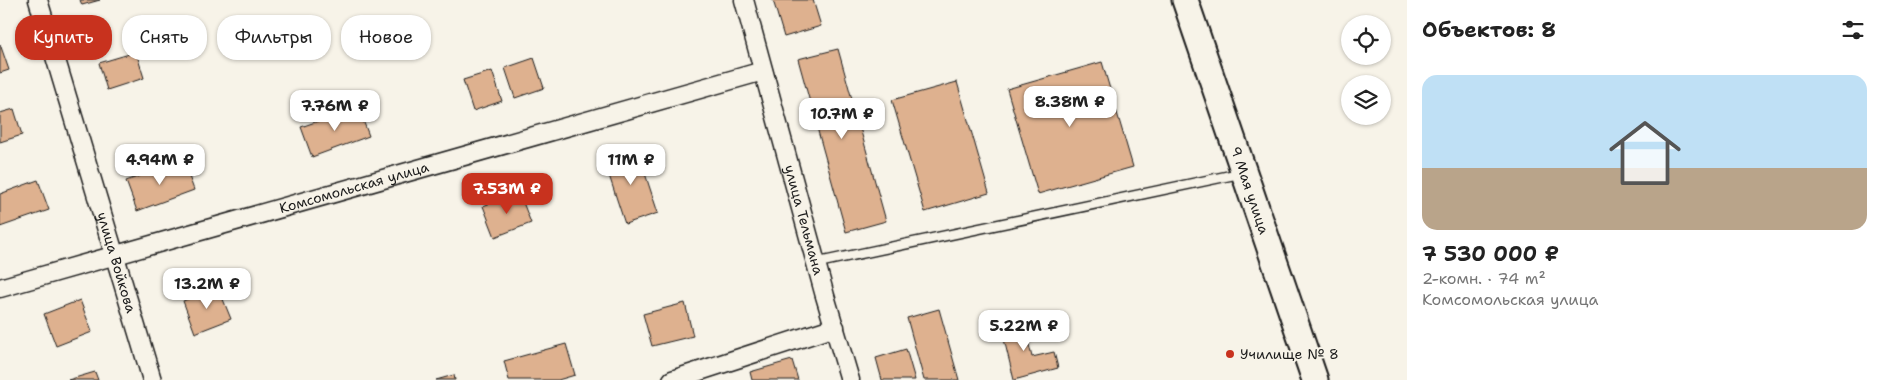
<!DOCTYPE html>
<html lang="ru">
<head>
<meta charset="utf-8">
<style>
  body { margin:0; font-family:"Shantell Sans",sans-serif; background:#f6f6f6; color:#222; height:100vh; display:flex; flex-direction:column; font-size:19px; white-space:nowrap }
  * { box-sizing:border-box; margin:0 }
  p { font-size:16px; color:#767676 }
  .icon { flex:none; width:28px; height:28px; fill:none; stroke:currentColor; stroke-width:2; stroke-linecap:round; stroke-linejoin:round }
  .map { position:relative; flex:1; overflow:hidden }
  .side { display:flex; flex-direction:column; background:#fff; width:475px }
  .side>* { flex:none }
  .hud { position:absolute; left:15px; top:15px; width:475px; height:45px; display:flex; gap:10px }
  .buttons { position:absolute; left:1341px; top:15px; display:grid; gap:10px }
  .buttons a { display:grid; place-items:center; width:50px; height:50px; border-radius:50%; background:#fff; box-shadow:0 1px 4px #0004; font-size:25px }
  .price { position:absolute; translate:-50% -42px; padding:0 11px; border-radius:10px; background:#fff; color:#222; font-size:16px; line-height:32px; filter:drop-shadow(0 1px 2px #0008) }
  .price::after { content:''; position:absolute; left:50%; top:30px; width:15px; height:11px; margin-left:-8px; background:inherit; clip-path:polygon(0 0,100% 0,50% 100%) }
  .price.current { background:#c8321e; color:#fff }
  ul { padding:0; list-style:none }
  li { display:grid; align-content:center; gap:10px; height:265px; padding:0 15px }
  li span { display:grid; place-items:center; height:155px; border-radius:15px; color:#555 }
  li>.icon { margin-inline-start:auto }
  span .icon { width:90px; height:90px; fill:#fffc; stroke-width:1 }
  li b { font-size:21px }
  h2 { display:flex; justify-content:space-between; align-items:center; height:60px; padding:0 15px; font-size:21px }
  .tag { padding:0 18px; border-radius:20px; background:#fff; box-shadow:0 1px 4px #0004; font-size:18px; line-height:45px }
  .tag.current { background:#c8321e; color:#fff }
  main { display:flex; flex:1; min-height:0 }
  .map>svg:first-child { display:block }
  .building { fill:#deb18f; stroke:#1c1c1c }
  .lines { fill:none; stroke-linecap:round; stroke-linejoin:round }
  .service-casing { stroke:#1c1c1c; stroke-width:12 }
  .minor-casing { stroke:#1c1c1c; stroke-width:21 }
  .secondary-casing { stroke:#1c1c1c; stroke-width:29 }
  .service { stroke:#f7f3e8; stroke-width:9 }
  .minor { stroke:#f7f3e8; stroke-width:18 }
  .secondary { stroke:#f7f3e8; stroke-width:25 }
  .poi-dot { fill:#c8321e; stroke:#f7f3e8; stroke-width:2 }
  .labels { text-anchor:middle; dominant-baseline:central; stroke-width:4; stroke-linejoin:round; paint-order:stroke }
  .street-label { font-size:14px; fill:#1c1c1c; stroke:#f7f3e8 }
  .poi-label { font-size:14px; fill:#1c1c1c; stroke:#f7f3e8; text-anchor:start }
</style>
</head>
<body>
<main>
<div class="map">
<svg width="1407" height="380" viewBox="0 0 1407 380">
  <rect width="100%" height="100%" fill="#f7f3e8"/>
  <filter id="ink" filterUnits="userSpaceOnUse"><feTurbulence type="fractalNoise" baseFrequency=".02" numOctaves="2"/><feDisplacementMap in="SourceGraphic" scale="10" xChannelSelector="R" yChannelSelector="G"/><feConvolveMatrix kernelMatrix="1 2 1 2 8 2 1 2 1" color-interpolation-filters="sRGB"/></filter>
  <g filter="url(#ink)">
    <g class="building">
      <path d="M80 0H100L82 5Z"/>
      <path d="M773 0H813L821 26 784 37Z"/>
      <path d="M0 44 9 70 0 73Z"/>
      <path d="M838 49 886 221 846 232 798 59Z"/>
      <path d="M136 52 144 78 107 90 99 63Z"/>
      <path d="M534 58 544 88 515 98 505 68Z"/>
      <path d="M1102 62 1133 167 1038 194 1007 89Z"/>
      <path d="M492 71 502 101 473 111 463 80Z"/>
      <path d="M957 82 989 193 925 212 892 100Z"/>
      <path d="M358 107 369 136 312 157 301 127Z"/>
      <path d="M14 109 22 135 0 142V113Z"/>
      <path d="M637 149 658 213 625 224 604 160Z"/>
      <path d="M183 160 194 190 137 211 126 181Z"/>
      <path d="M38 180 49 210 0 227V194Z"/>
      <path d="M519 192 531 223 495 237 483 206Z"/>
      <path d="M218 287 231 319 195 333 183 301Z"/>
      <path d="M80 300 92 332 56 346 44 314Z"/>
      <path d="M685 303 693 336 652 346 643 314Z"/>
      <path d="M939 309 959 380H924L907 318Z"/>
      <path d="M1022 317 1032 357 1054 352 1058 368 1014 380 1000 323Z"/>
      <path d="M566 344 575 375 558 380H509L504 361Z"/>
      <path d="M906 349 915 380H882L876 358Z"/>
      <path d="M792 360 798 380H752L750 372Z"/>
      <path d="M95 372 98 380H68Z"/>
      <path d="M454 375 455 380H436Z"/>
    </g>
    <g class="lines">
      <defs>
        <path id="service" d="M816 263 1242 173"/>
        <g id="minor">
          <path id="s1" d="M38 0 152 380"/>
          <path id="s2" d="M744 0 825 296 850 380"/>
          <path id="s3" d="M0 288 763 71"/>
          <path d="M672 380 835 327"/>
        </g>
        <g id="secondary">
          <path id="s4" d="M1185 0 1315 380"/>
        </g>
      </defs>
      <use href="#service" class="service-casing"/>
      <use href="#minor" class="minor-casing"/>
      <use href="#secondary" class="secondary-casing"/>
      <use href="#service" class="service"/>
      <use href="#minor" class="minor"/>
      <use href="#secondary" class="secondary"/>
    </g>
  </g>
  <circle class="poi-dot" cx="1230" cy="354" r="5"/>
  <g class="labels">
    <g class="street-label">
      <text stroke="none"><textPath href="#s3" startOffset="368">Комсомольская улица</textPath></text>
      <text stroke="none"><textPath href="#s4" startOffset="201">9 Мая улица</textPath></text>
      <text stroke="none"><textPath href="#s2" startOffset="228">улица Тельмана</textPath></text>
      <text stroke="none"><textPath href="#s1" startOffset="274">улица Войкова</textPath></text>
    </g>
    <g class="poi-label">
      <text x="1240" y="354">Училище № 8</text>
    </g>
  </g>
</svg>
<div class="buttons">
<a><svg class="icon" aria-label="locate" viewBox="0 0 24 24"><circle cx="12" cy="12" r="6"/><path d="M12 2v4M12 18v4M2 12h4M18 12h4"/></svg></a>
<a><svg class="icon" aria-label="layers" viewBox="0 0 24 24"><path d="M12 4l9 5-9 5-9-5zM3 14l9 5 9-5"/></svg></a>
</div>
<b class="price" style="left:1070px;top:128px">8.38M ₽</b>
<b class="price" style="left:335px;top:132px">7.76M ₽</b>
<b class="price" style="left:842px;top:140px">10.7M ₽</b>
<b class="price" style="left:160px;top:186px">4.94M ₽</b>
<b class="price" style="left:631px;top:186px">11M ₽</b>
<b class="price current" style="left:507px;top:215px">7.53M ₽</b>
<b class="price" style="left:207px;top:310px">13.2M ₽</b>
<b class="price" style="left:1024px;top:352px">5.22M ₽</b>
<div class="hud">
<a class="tag current">Купить</a>
<a class="tag">Снять</a>
<a class="tag">Фильтры</a>
<a class="tag">Новое</a>
</div>
</div>
<section class="side">
<h2>Объектов: 8<svg class="icon" aria-label="filters" viewBox="0 0 24 24"><path d="M4 7h16M4 17h16"/><circle cx="9" cy="7" r="2"/><circle cx="15" cy="17" r="2"/></svg></h2>
<ul>
<li><span style="background:linear-gradient(#bfe0f5 60%,#b9a48a 0)"><svg class="icon" aria-label="home" viewBox="0 0 24 24"><path d="M3 11l9-7 9 7M6 9v11h12V9"/></svg></span><div><b>7 530 000 ₽</b><p>2-комн. · 74 m²</p><p>Комсомольская улица</p></div></li>
</ul>
</section>
</main>
</body>
</html>
